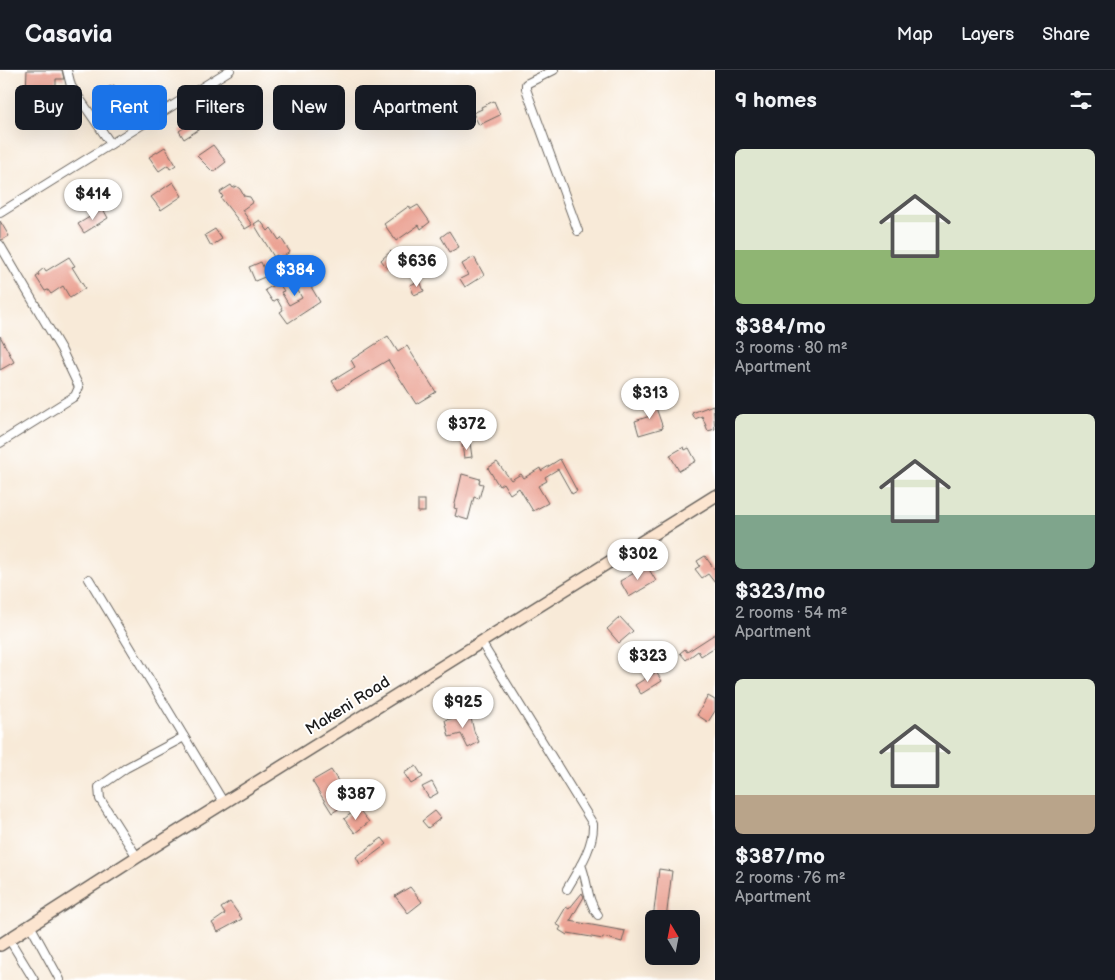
<!DOCTYPE html>
<html lang="en">
<head>
<meta charset="utf-8">
<style>
  body { margin:0; font-family:"Balsamiq Sans",sans-serif; background:#20242c; color:#f1f3f6; height:100vh; display:flex; flex-direction:column; font-size:19px; white-space:nowrap }
  * { box-sizing:border-box; margin:0 }
  p { font-size:16px; color:#9ea1a6 }
  .icon { flex:none; width:28px; height:28px; fill:none; stroke:currentColor; stroke-width:2; stroke-linecap:round; stroke-linejoin:round }
  .map { position:relative; flex:1; overflow:hidden }
  .panel { display:flex; flex-direction:column; background:#171b24; width:400px }
  .panel>* { flex:none }
  .top-card { position:absolute; left:15px; top:15px; width:475px; height:45px; display:flex; gap:10px }
  .needle { width:32px; rotate:350deg }
  .controls { position:absolute; left:645px; top:840px; display:grid; gap:10px }
  .controls a { display:grid; place-items:center; width:55px; height:55px; border-radius:8px; background:#171b24; box-shadow:0 5px 20px #0002; font-size:25px }
  .price { position:absolute; translate:-50% -42px; padding:0 11px; border-radius:18px; background:#fff; color:#222; font-size:16px; line-height:32px; filter:drop-shadow(0 1px 2px #0008) }
  .price::after { content:''; position:absolute; left:50%; top:30px; width:15px; height:11px; margin-left:-8px; background:inherit; clip-path:polygon(0 0,100% 0,50% 100%) }
  .price.current { background:#1a73e8; color:#fff }
  ul { padding:0; list-style:none }
  li { display:grid; align-content:center; gap:10px; height:265px; padding:0 20px }
  li span { display:grid; place-items:center; height:155px; border-radius:8px; color:#555 }
  li>.icon { margin-inline-start:auto }
  span .icon { width:90px; height:90px; fill:#fffc; stroke-width:1 }
  li b { font-size:21px }
  h2 { display:flex; justify-content:space-between; align-items:center; height:60px; padding:0 20px; font-size:21px }
  .pill { padding:0 18px; border-radius:8px; background:#171b24; box-shadow:0 5px 20px #0002; font-size:18px; line-height:45px }
  .pill.current { background:#1a73e8; color:#fff }
  header { display:flex; align-items:center; gap:30px; box-sizing:border-box; height:70px; padding:0 25px; background:#171b24; border-bottom:1px solid #363941 }
  header strong { font-size:24px }
  nav { display:flex; gap:28px; margin-inline-start:auto; font-size:18px }
  main { display:flex; flex:1; min-height:0 }
  .map>svg:first-child { display:block }
  .building { fill:#eba293 }
  .lines { fill:none; stroke-linecap:round; stroke-linejoin:round }
  .minor-casing { stroke:#69645e; stroke-width:10 }
  .secondary-casing { stroke:#69645e; stroke-width:14 }
  .minor { stroke:#fff; stroke-width:8 }
  .secondary { stroke:#fce5d0; stroke-width:11 }
  .labels { text-anchor:middle; dominant-baseline:central; stroke-width:4; stroke-linejoin:round; paint-order:stroke }
  .street-label { font-size:16px; fill:#1c1c1c; stroke:#fff }
</style>
</head>
<body>
<header>
<strong>Casavia</strong>
<nav><a>Map</a><a>Layers</a><a>Share</a></nav>
</header>
<main>
<div class="map">
<svg width="715" height="910" viewBox="0 0 715 910">
  <rect width="100%" height="100%" fill="#fff"/>
  <filter id="ink" filterUnits="userSpaceOnUse"><feTurbulence type="fractalNoise" baseFrequency=".02" numOctaves="2"/><feDisplacementMap in="SourceGraphic" scale="10" xChannelSelector="R" yChannelSelector="G"/><feConvolveMatrix kernelMatrix="1 2 1 2 8 2 1 2 1" color-interpolation-filters="sRGB"/></filter>
  <filter id="wash" filterUnits="userSpaceOnUse"><feTurbulence type="fractalNoise" baseFrequency=".0096" numOctaves="4" result="noise"/><feDisplacementMap in="SourceGraphic" scale="20" xChannelSelector="R" yChannelSelector="G"/><feGaussianBlur stdDeviation="1.12" result="paint"/><feColorMatrix in="noise" values="0 0 0 0 0 0 0 0 0 0 0 0 0 0 0 0 0 1.4 0 .05"/><feComposite in="paint" operator="in"/></filter>
  <g filter="url(#wash)">
    <rect width="100%" height="100%" fill="#f8ead8"/>
    <g id="blocks">
      <g class="building">
        <path d="M27 0H62L64 9H56V17L36 16 35 21H26Z"/>
        <path d="M114 15 128 46 118 50 107 31 109 30 104 19Z"/>
        <path d="M494 31 500 45 479 55 473 43 482 39 481 37Z"/>
        <path d="M207 43 212 51 184 69 179 61Z"/>
        <path d="M213 75 226 92 213 102 197 86Z"/>
        <path d="M165 77 176 95 170 99 168 95 159 101 149 87Z"/>
        <path d="M173 112 182 126 161 140 151 127Z"/>
        <path d="M231 115 233 118 236 116 240 119 244 126 250 127 253 132 242 140 252 155 245 159 221 128 223 127 220 122Z"/>
        <path d="M418 135 430 152 421 159 419 155 396 171 384 154 409 136 411 139Z"/>
        <path d="M103 139 108 148 84 163 78 154Z"/>
        <path d="M260 150 268 161 271 158 279 170 281 168 290 182 279 189 277 185 274 187 254 154Z"/>
        <path d="M0 151 9 166 2 170 0 169Z"/>
        <path d="M215 159 222 169 211 176 205 165Z"/>
        <path d="M449 161 459 177 450 182 441 167Z"/>
        <path d="M391 181 398 189 387 198 381 190Z"/>
        <path d="M69 187 75 196 72 197 85 218 70 228 63 216 51 224 48 220 45 221 36 207 39 205 38 203 44 198 46 201Z"/>
        <path d="M474 187 484 205 465 217 460 209 468 205 462 194Z"/>
        <path d="M261 192 267 206 255 211 249 197Z"/>
        <path d="M301 200 320 232 288 253 280 242 283 240 277 229 273 232 265 220 276 214 278 216 280 215 284 221 281 222 289 235 302 228 296 217 293 219 289 212 291 210 289 207Z"/>
        <path d="M420 211 424 221 414 225 410 215Z"/>
        <path d="M0 266 14 292 0 300Z"/>
        <path d="M388 266 398 282 407 276 436 322 416 334 388 290 338 320 332 311 355 297 351 290Z"/>
        <path d="M653 329 663 358 639 365 635 351 650 346 645 332Z"/>
        <path d="M713 335 715 359 708 361 702 346 695 349 692 343Z"/>
        <path d="M470 373 472 387 464 388 462 375Z"/>
        <path d="M684 377 685 380 689 378 696 391 679 401 670 385Z"/>
        <path d="M560 389 577 421 572 424 558 399 545 407 547 411 538 416 548 433 533 441 519 418 510 424 503 413 499 416 488 398 497 392 511 410 521 404 524 408 540 398 541 401Z"/>
        <path d="M462 404 480 409 479 413 483 414 479 429 474 427 468 450 455 446 457 439 454 438Z"/>
        <rect x="418" y="430" width="7" height="12"/>
        <path d="M705 486 715 500V513L708 504 702 508 695 499 700 496 697 491Z"/>
        <path d="M647 496 656 511 629 527 620 511Z"/>
        <path d="M620 547 633 561 619 573 607 559Z"/>
        <path d="M715 564V577L701 586 698 581 686 590 680 583 685 579 687 582Z"/>
        <path d="M656 602 662 611 641 624 635 615Z"/>
        <path d="M708 626 715 630V641L708 652 697 645Z"/>
        <path d="M470 644 474 661 479 672 468 678 461 664 449 667 445 650Z"/>
        <path d="M416 696 423 707 411 714 404 703Z"/>
        <path d="M331 700 351 731 332 743 312 711Z"/>
        <path d="M432 712 438 723 429 728 422 717Z"/>
        <path d="M358 738 369 752 355 763 344 749Z"/>
        <path d="M435 741 441 748 428 758 422 751Z"/>
        <path d="M382 768 387 774 360 794 356 787Z"/>
        <path d="M659 799 672 801 666 849H653Z"/>
        <path d="M410 817 422 832 408 843 395 826Z"/>
        <path d="M582 823 584 827 570 851 625 861 622 872 603 867V869L568 863 567 865 559 860 561 857 556 854 566 837 569 839Z"/>
        <path d="M230 832 242 849 218 862 212 853 225 844 221 838Z"/>
      </g>
    </g>
  </g>
  <g filter="url(#ink)">
    <use href="#blocks" fill-opacity="0" stroke="#69645e" stroke-width="1"/>
    <g class="lines">
      <defs>
        <g id="minor">
          <path d="M67 0 71 16 111 74"/>
          <path d="M554 0 526 14V19L578 161"/>
          <path d="M0 143 230 0"/>
          <path d="M0 175 61 279 79 317 75 326 0 373"/>
          <path d="M89 509 224 733"/>
          <path d="M481 572 593 754C594 777 578 800 567 819"/>
          <path d="M137 787 100 729 99 717 126 698 184 667"/>
          <path d="M581 795C588 812 587 831 598 845"/>
          <path d="M30 855 60 910"/>
          <path d="M9 869 34 910"/>
        </g>
        <path id="secondary" d="M0 875 137 787 715 426"/>
      </defs>
      <use href="#minor" class="minor-casing"/>
      <use href="#secondary" class="secondary-casing"/>
      <use href="#minor" class="minor"/>
      <use href="#secondary" class="secondary"/>
    </g>
  </g>
  <g class="labels">
    <g class="street-label">
      <text transform="translate(348 636) rotate(-32)">Makeni Road</text>
    </g>
  </g>
</svg>
<div class="controls">
<a><svg class="needle" viewBox="-14 -14 28 28"><path d="M0-13l5 13h-10z" fill="#e53935"/><path d="M0 13l5-13h-10z" fill="#9ea1a6"/></svg></a>
</div>
<b class="price" style="left:93px;top:151px">$414</b>
<b class="price" style="left:417px;top:218px">$636</b>
<b class="price current" style="left:295px;top:227px">$384</b>
<b class="price" style="left:650px;top:350px">$313</b>
<b class="price" style="left:467px;top:381px">$372</b>
<b class="price" style="left:638px;top:511px">$302</b>
<b class="price" style="left:648px;top:613px">$323</b>
<b class="price" style="left:463px;top:659px">$925</b>
<b class="price" style="left:356px;top:751px">$387</b>
<div class="top-card">
<a class="pill">Buy</a>
<a class="pill current">Rent</a>
<a class="pill">Filters</a>
<a class="pill">New</a>
<a class="pill">Apartment</a>
</div>
</div>
<section class="panel">
<h2>9 homes<svg class="icon" aria-label="filters" viewBox="0 0 24 24"><path d="M4 7h16M4 17h16"/><circle cx="9" cy="7" r="2"/><circle cx="15" cy="17" r="2"/></svg></h2>
<ul>
<li><span style="background:linear-gradient(#dfe7d0 65%,#8fb573 0)"><svg class="icon" aria-label="home" viewBox="0 0 24 24"><path d="M3 11l9-7 9 7M6 9v11h12V9"/></svg></span><div><b>$384/mo</b><p>3 rooms · 80 m²</p><p>Apartment</p></div></li>
<li><span style="background:linear-gradient(#dfe7d0 65%,#7fa58c 0)"><svg class="icon" aria-label="home" viewBox="0 0 24 24"><path d="M3 11l9-7 9 7M6 9v11h12V9"/></svg></span><div><b>$323/mo</b><p>2 rooms · 54 m²</p><p>Apartment</p></div></li>
<li><span style="background:linear-gradient(#dfe7d0 75%,#b9a48a 0)"><svg class="icon" aria-label="home" viewBox="0 0 24 24"><path d="M3 11l9-7 9 7M6 9v11h12V9"/></svg></span><div><b>$387/mo</b><p>2 rooms · 76 m²</p><p>Apartment</p></div></li>
</ul>
</section>
</main>
</body>
</html>
